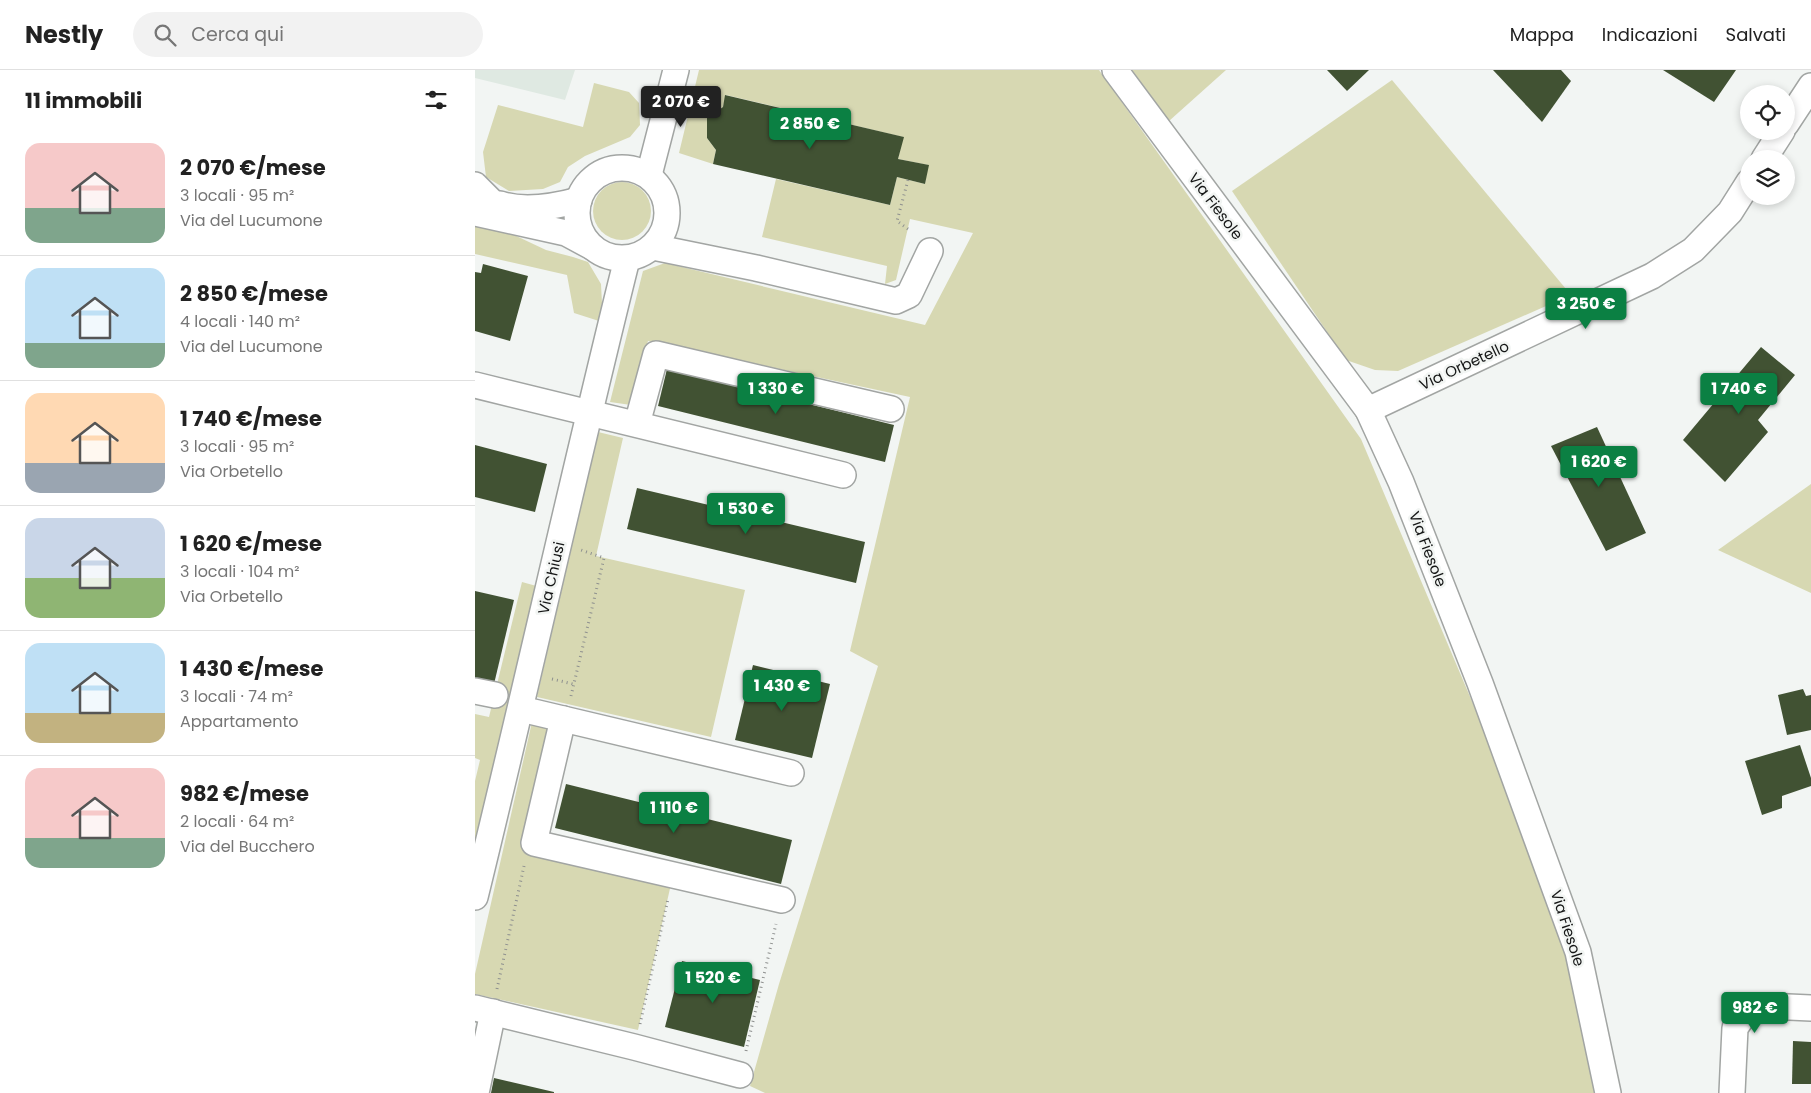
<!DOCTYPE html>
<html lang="it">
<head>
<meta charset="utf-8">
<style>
  body { margin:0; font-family:Poppins,sans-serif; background:#f2f2f2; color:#222; height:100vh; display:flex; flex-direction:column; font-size:19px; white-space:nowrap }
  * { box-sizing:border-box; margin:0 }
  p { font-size:16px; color:#767676 }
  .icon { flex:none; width:28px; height:28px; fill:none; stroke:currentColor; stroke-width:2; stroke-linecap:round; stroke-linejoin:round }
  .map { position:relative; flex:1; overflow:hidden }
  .drawer { display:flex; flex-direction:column; background:#fff; width:475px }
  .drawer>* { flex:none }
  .fabs { position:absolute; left:1265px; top:15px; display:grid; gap:10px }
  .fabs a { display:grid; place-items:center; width:55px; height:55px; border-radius:50%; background:#fff; box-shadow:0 2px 8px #0003; font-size:25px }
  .price { position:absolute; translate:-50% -42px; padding:0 11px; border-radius:5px; background:#0b8043; color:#fff; font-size:16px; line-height:32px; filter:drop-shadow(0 1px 2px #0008) }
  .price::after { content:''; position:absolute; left:50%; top:30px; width:15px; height:11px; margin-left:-8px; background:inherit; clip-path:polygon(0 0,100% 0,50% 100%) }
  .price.selected { background:#222; color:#fff }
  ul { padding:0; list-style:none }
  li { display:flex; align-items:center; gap:15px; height:125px; padding:0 25px }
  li+li { border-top:1px solid #e0e0e0 }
  li span { display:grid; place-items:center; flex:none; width:140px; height:100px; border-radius:15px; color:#555 }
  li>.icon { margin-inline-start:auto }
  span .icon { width:60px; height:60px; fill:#fffc; stroke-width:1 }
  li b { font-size:21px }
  h2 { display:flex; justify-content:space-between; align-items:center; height:60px; padding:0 25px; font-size:21px }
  header { display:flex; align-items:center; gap:30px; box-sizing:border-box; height:70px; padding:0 25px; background:#fff; border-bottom:1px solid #e0e0e0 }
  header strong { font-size:24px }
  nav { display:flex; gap:28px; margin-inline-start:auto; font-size:18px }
  .search { width:350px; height:45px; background:#f2f2f2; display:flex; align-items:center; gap:12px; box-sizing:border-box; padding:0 18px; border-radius:28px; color:#767676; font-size:19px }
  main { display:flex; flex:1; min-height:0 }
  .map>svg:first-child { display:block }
  .built { fill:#dfe9e2 }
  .green { fill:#d7d8b2 }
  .building { fill:#415233 }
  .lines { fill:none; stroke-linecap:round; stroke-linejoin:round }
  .minor-casing { stroke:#a2a5a3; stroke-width:28 }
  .path { stroke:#8e908f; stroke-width:3; stroke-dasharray:1 4; stroke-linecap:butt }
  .minor { stroke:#fff; stroke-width:25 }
  .labels { text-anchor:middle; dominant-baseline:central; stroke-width:5; stroke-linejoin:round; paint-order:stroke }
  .street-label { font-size:15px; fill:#151616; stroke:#f2f5f3 }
</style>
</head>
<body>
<header>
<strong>Nestly</strong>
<div class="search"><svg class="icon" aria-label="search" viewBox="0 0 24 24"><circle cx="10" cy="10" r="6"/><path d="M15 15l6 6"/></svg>Cerca qui</div>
<nav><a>Mappa</a><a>Indicazioni</a><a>Salvati</a></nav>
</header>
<main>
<section class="drawer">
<h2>11 immobili<svg class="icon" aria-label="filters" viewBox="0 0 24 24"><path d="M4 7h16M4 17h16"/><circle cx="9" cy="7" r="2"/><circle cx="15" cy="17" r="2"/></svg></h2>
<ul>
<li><span style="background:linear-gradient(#f6c9c9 65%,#7fa58c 0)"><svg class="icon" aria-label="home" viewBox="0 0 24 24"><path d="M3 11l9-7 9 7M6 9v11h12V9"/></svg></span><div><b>2 070 €/mese</b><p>3 locali · 95 m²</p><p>Via del Lucumone</p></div></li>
<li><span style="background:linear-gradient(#bfe0f5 75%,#7fa58c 0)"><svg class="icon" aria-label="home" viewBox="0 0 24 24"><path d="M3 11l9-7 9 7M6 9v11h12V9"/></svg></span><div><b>2 850 €/mese</b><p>4 locali · 140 m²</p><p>Via del Lucumone</p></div></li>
<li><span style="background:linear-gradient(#ffd9b3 70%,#9aa5b1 0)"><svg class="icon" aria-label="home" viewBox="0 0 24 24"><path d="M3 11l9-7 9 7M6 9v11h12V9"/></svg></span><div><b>1 740 €/mese</b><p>3 locali · 95 m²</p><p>Via Orbetello</p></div></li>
<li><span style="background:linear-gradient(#c9d6e8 60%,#8fb573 0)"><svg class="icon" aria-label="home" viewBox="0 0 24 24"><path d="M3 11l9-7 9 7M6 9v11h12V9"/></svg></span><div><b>1 620 €/mese</b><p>3 locali · 104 m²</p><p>Via Orbetello</p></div></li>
<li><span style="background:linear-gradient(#bfe0f5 70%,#c2b280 0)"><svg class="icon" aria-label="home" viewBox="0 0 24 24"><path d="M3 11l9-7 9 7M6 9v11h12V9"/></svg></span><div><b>1 430 €/mese</b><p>3 locali · 74 m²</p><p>Appartamento</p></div></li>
<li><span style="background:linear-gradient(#f6c9c9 70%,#7fa58c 0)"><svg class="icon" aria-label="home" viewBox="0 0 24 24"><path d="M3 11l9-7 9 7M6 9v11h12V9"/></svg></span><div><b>982 €/mese</b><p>2 locali · 64 m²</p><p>Via del Bucchero</p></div></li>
</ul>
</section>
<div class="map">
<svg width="1336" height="1023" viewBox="0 0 1336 1023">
  <rect width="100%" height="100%" fill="#f2f5f3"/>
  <path class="built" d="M0 0H100L90 30 0 8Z"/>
  <g class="green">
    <path d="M224 0H624L886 369 1103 882 1123 1023H290L275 1016 304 914 403 596 375 581 435 327 173 271 156 335 135 332 168 201 190 193 450 255 498 163 435 149 421 210 410 214 412 196 287 167 301 109 415 135 422 107 450 114 453 95 423 89 428 67 251 25 248 37 232 49V68L241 80 238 94 204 83Z"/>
    <path d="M657 0H751L694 51Z"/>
    <path d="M917 10 1096 225 923 301 900 300 871 290 757 121Z"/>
    <path d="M119 13 154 22 164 33 165 55 155 67 110 86 93 97 85 112 68 119 34 121 11 107 8 82 23 35 108 57Z"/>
    <circle cx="147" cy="141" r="29"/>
    <path d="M0 154 37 164 71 180 98 187 113 192 126 214 127 233 124 251 99 243 92 205 0 184Z"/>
    <path d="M123 362 148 368 121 486 270 520 236 667 62 627Z"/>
    <path d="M1336 414V523L1243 480Z"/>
    <path d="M47 512 65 517 2 771 0 770V711L5 690 0 688V644L14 647Z"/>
    <path d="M57 652 81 657 53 782 196 814 163 960 0 924V904Z"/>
  </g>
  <g class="building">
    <path d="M852 0H894L872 21Z"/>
    <path d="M1018 0H1086L1096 11 1067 52Z"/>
    <path d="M1188 0H1261L1239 32Z"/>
    <path d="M250 25 429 67 423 89 454 95 450 114 422 107 415 135 238 94 241 80 232 68V48L248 37Z"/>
    <path d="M8 194 53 206 35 271 0 261V202L6 203Z"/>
    <path d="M1286 277 1320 305 1283 350 1293 362 1250 412 1208 370Z"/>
    <path d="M192 299 419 355 410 392 183 336Z"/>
    <path d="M1122 357 1171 463 1131 481 1076 376Z"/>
    <path d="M0 375 72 394 60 442 0 427Z"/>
    <path d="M162 418 390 472 381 513 152 459Z"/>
    <path d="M0 521 39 530 19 614 0 609Z"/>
    <path d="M278 595 355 614 337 688 260 670Z"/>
    <path d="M1328 619 1331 626 1336 625V660L1312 665 1303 625Z"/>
    <path d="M1325 675 1336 708V716L1307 726V738L1287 745 1270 691Z"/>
    <path d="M91 714 317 770 306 814 80 758Z"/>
    <path d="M207 891 285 910 269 977 190 957Z"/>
    <path d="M1318 971 1336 972V1014H1317Z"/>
    <path d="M19 1008 79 1022V1023H16Z"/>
  </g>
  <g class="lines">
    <defs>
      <g id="minor">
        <path d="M640 0 893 340 926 412 1005 613 1103 882 1133 1023"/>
        <path d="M1311 54 1336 16"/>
        <path d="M1289 89 1307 61"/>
        <circle cx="147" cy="143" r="45"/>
        <path d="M174 105 201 0"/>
        <path d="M0 115 16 131"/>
        <path d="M25 134C50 142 78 137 104 130"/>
        <path d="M0 143 91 163 117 177"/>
        <path d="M178 177 281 198 421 231 434 225 455 181"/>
        <path d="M0 315 368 405"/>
        <path d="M893 340 1177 206 1218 180 1255 142 1274 112"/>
        <path d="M162 354 181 284 416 339"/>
        <path d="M0 621 20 625"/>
        <path d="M46 639 316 703"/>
        <path d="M88 649 59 773 307 830"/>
        <path d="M0 827C52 615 99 401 152 189"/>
        <path d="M0 938 159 977 265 1005"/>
        <path d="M1 1023 18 942"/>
        <path d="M1257 1023 1260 958 1273 939 1292 936 1336 938"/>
      </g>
    </defs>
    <use href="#minor" class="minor-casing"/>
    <g class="path">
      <path d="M433 110 422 151 433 159"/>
      <path d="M77 609 98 614"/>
      <path d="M96 626 129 488 106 480"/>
      <path d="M22 919 49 796"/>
      <path d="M165 954 193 829"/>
      <path d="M271 981 301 854"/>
    </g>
    <use href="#minor" class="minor"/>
  </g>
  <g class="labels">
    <g class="street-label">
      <text transform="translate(741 136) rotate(53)">Via Fiesole</text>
      <text transform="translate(989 295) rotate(-25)">Via Orbetello</text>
      <text transform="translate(953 479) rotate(69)">Via Fiesole</text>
      <text transform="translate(76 508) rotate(-77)">Via Chiusi</text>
      <text transform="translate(1093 858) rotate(72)">Via Fiesole</text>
    </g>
  </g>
</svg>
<div class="fabs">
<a><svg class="icon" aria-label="locate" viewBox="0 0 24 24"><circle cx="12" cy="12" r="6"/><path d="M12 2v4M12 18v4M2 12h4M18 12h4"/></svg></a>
<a><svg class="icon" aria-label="layers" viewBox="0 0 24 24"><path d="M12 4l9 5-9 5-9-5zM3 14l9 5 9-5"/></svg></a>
</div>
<b class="price selected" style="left:206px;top:58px">2 070 €</b>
<b class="price" style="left:335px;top:80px">2 850 €</b>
<b class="price" style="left:1111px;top:260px">3 250 €</b>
<b class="price" style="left:301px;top:345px">1 330 €</b>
<b class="price" style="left:1264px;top:345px">1 740 €</b>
<b class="price" style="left:1124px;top:418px">1 620 €</b>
<b class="price" style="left:271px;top:465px">1 530 €</b>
<b class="price" style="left:307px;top:642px">1 430 €</b>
<b class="price" style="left:199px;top:764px">1 110 €</b>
<b class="price" style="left:238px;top:934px">1 520 €</b>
<b class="price" style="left:1280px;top:964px">982 €</b>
</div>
</main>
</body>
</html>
